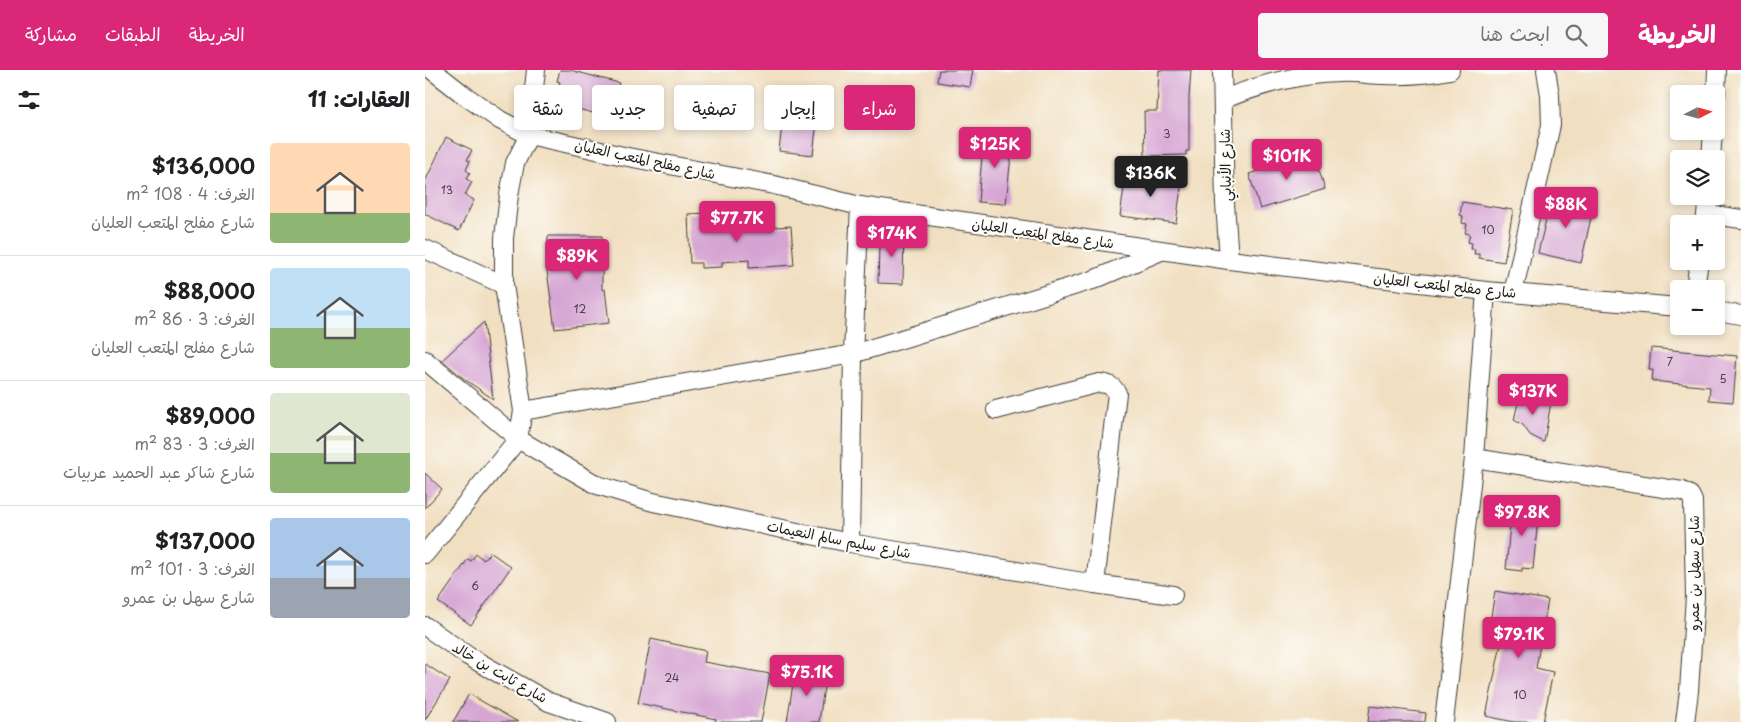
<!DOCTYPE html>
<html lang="ar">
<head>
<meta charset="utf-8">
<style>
  body { margin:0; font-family:"Playpen Sans","Playpen Sans Arabic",sans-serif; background:#f6f6f6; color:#202124; direction:rtl; height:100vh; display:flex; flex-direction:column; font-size:19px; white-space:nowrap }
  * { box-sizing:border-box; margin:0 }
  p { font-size:16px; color:#757577 }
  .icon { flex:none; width:28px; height:28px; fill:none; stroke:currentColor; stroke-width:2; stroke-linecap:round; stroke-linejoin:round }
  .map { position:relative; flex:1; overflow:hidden; direction:ltr }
  .details { display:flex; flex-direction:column; background:#fff; width:425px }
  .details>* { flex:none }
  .hud { position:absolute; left:15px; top:15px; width:475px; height:45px; direction:rtl; display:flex; gap:10px }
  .needle { width:32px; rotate:84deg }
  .controls { position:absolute; left:1245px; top:15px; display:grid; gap:10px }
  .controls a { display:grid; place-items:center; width:55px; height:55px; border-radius:5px; background:#fff; box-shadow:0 2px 8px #0003; font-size:25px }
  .price { position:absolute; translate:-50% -42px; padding:0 11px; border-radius:5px; background:#db2777; color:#fff; font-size:16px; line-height:32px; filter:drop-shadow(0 1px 2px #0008) }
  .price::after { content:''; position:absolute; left:50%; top:30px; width:15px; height:11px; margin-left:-8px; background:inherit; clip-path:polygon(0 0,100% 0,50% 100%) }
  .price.on { background:#222; color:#fff }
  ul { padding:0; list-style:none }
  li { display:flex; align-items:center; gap:15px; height:125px; padding:0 15px }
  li+li { border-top:1px solid #e0e0e0 }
  li span { display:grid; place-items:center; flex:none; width:140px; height:100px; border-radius:5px; color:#555 }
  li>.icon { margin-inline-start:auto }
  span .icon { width:60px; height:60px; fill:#fffc; stroke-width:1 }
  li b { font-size:21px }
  h2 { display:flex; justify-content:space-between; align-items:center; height:60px; padding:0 15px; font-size:21px }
  .chip { padding:0 18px; border-radius:5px; background:#fff; box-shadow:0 2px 8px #0003; font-size:18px; line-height:45px }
  .chip.on { background:#db2777; color:#fff }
  header { display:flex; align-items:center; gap:30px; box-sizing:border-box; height:70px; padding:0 25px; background:#db2777; color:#fff }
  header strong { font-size:24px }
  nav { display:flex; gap:28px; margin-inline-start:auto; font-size:18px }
  .search { width:350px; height:45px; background:#f6f6f6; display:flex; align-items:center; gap:12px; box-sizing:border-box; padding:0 18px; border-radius:5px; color:#757577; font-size:19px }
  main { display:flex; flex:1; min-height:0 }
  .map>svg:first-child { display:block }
  .building { fill:#d5a4d3 }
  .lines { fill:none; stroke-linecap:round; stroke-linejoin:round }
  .minor-casing { stroke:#3c3935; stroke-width:20 }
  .minor { stroke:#fff; stroke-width:18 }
  .labels { text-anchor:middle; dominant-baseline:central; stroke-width:4; stroke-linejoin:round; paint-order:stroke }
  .number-label { font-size:11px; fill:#4a3e4a }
  .street-label { font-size:14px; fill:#1c1c1c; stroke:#fdfcf7 }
</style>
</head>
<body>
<header>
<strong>الخريطة</strong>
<div class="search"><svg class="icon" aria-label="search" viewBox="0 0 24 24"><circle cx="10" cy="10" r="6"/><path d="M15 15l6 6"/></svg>ابحث هنا</div>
<nav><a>الخريطة</a><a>الطبقات</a><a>مشاركة</a></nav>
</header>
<main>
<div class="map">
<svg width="1316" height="652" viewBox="0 0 1316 652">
  <rect width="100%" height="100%" fill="#fdfcf7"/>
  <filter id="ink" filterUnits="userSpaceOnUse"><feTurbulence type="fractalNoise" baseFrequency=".02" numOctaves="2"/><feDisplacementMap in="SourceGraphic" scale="10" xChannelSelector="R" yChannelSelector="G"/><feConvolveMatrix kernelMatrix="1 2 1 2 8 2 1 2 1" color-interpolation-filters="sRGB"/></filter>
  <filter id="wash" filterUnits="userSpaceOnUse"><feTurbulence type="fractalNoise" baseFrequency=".0096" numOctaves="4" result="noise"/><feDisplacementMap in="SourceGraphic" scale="20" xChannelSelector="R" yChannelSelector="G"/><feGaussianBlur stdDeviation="1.12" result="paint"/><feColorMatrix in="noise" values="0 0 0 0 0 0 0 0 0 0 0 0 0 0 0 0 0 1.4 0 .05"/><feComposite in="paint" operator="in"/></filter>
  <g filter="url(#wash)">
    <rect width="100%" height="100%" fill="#f1dfc1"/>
    <g id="blocks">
      <g class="building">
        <path d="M135 0H145L194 13 190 27 194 28 188 48 129 33 135 12 132 11Z"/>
        <path d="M514 0H548L545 17 512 12Z"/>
        <path d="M734 0H766L764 27V81H761V85L720 86 719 41H732Z"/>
        <path d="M359 37 393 41 388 85 354 81Z"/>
        <path d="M559 64 588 66 581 134 553 132Z"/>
        <path d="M21 67 47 80 42 90 45 91 41 100 45 103 41 109 47 112 40 125 49 130 34 161 0 144V112Z"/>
        <path d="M889 83 900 119 835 139 824 104Z"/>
        <path d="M701 104 757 111 751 153 695 146Z"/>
        <path d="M1127 124 1169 134 1156 193 1113 183Z"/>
        <path d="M1037 132 1088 140 1079 192 1054 188V184H1049L1050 179H1046L1047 173 1043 172 1045 164 1040 163 1042 154 1037 153 1038 146 1035 145Z"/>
        <path d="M305 142 306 160 366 156 369 195 324 198V190L297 192V197L276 198V193H265L263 144Z"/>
        <path d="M466 159 479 160 478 214 453 213 454 176 457 166Z"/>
        <path d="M123 166H177V220L180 219 184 253 130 259 122 201Z"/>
        <path d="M59 252 68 329 38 308 17 290Z"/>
        <path d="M1226 278 1312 286 1308 332 1284 330 1285 317 1227 311 1228 300H1224Z"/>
        <path d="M1095 324 1111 327 1110 329 1126 332 1119 372 1105 365 1098 355 1089 350Z"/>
        <path d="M0 403 17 419 0 438Z"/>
        <path d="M1087 432 1103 434V437L1114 438 1108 499 1097 498V501L1081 499Z"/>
        <path d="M65 482 86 497 46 555 13 532 43 489 46 491 51 484 59 490Z"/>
        <path d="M1070 521 1123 530 1111 598 1128 602 1118 652H1089L1061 646 1077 569 1063 566Z"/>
        <path d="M226 569 281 581 279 592 345 604 336 652H290L291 649 213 633Z"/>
        <path d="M0 594 25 610 0 650Z"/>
        <path d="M381 600 401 603 394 652H362L370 601 381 603Z"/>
        <path d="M44 624 93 652H28Z"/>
        <path d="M945 636 1001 643 1000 652H943Z"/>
      </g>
    </g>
  </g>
  <g filter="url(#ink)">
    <use href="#blocks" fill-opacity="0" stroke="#3c3935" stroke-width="1"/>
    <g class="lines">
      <defs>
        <g id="minor">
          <path d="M7 0 39 25 75 50 104 65 203 87 349 115 435 136 804 190 1061 221 1254 237"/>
          <path d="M797 0 800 133 804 190"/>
          <path d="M1291 24 1292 0"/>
          <path d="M799 29C838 14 872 4 914 3 930 2 945 5 960 5 982 6 1005 4 1025 0"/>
          <path d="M1286 89 1288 61"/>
          <path d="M1282 144 1316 149"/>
          <path d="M1280 154 1283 126"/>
          <path d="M0 179 79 215"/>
          <path d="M1270 219 1274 191"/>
          <path d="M1088 223 1126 55 1125 25 1121 0"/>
          <path d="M1291 241 1316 245"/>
          <path d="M0 290 93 369 172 415 228 432 425 473 670 514 748 525"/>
          <path d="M571 340 674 313C683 314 687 315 692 323L670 514"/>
          <path d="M98 341 428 284 668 210 736 181"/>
          <path d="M1049 388 1257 421 1265 425 1268 431 1270 526 1264 621 1260 652"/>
          <path d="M425 473 428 284 435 136"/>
          <path d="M0 484 93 369 98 341 79 215V168L84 125 90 93 104 65 111 0"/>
          <path d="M0 556 43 586 124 632 182 652"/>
          <path d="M1019 652 1049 388 1061 221"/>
        </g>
      </defs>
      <use href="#minor" class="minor-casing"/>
      <use href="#minor" class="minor"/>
    </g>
  </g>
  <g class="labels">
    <g class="number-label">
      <text x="742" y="63">3</text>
      <text x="22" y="119">13</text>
      <text x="1063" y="159">10</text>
      <text x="155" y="238">12</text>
      <text x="1245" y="291">7</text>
      <text x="1298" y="308">5</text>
      <text x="50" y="515">6</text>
      <text x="247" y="607">24</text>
      <text x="1095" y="624">10</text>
    </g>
    <g class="street-label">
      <text transform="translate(220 89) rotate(12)">شارع مفلح المتعب العليان</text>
      <text transform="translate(800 95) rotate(-91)">شارع الأنبابي</text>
      <text transform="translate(618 163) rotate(8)">شارع مفلح المتعب العليان</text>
      <text transform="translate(1020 215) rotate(6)">شارع مفلح المتعب العليان</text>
      <text transform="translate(414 469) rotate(11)">شارع سليم سالم النعيمات</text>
      <text transform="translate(1268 503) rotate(-90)">شارع سهل بن عمرو</text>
      <text transform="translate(75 602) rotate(30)">شارع ثابت بن خالد</text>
    </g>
  </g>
</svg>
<div class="controls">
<a><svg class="needle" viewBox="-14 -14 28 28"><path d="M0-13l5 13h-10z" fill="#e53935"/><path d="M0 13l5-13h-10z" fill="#757577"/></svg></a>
<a><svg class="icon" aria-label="layers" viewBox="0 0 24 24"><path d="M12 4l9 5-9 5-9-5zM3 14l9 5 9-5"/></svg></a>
<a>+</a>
<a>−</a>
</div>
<b class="price" style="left:570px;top:99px">$125K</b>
<b class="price" style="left:862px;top:111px">$101K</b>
<b class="price on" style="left:726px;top:128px">$136K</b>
<b class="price" style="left:1141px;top:159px">$88K</b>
<b class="price" style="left:312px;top:173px">$77.7K</b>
<b class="price" style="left:467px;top:188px">$174K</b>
<b class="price" style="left:152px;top:211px">$89K</b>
<b class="price" style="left:1108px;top:346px">$137K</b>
<b class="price" style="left:1097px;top:467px">$97.8K</b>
<b class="price" style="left:1094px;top:589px">$79.1K</b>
<b class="price" style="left:382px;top:627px">$75.1K</b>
<div class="hud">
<a class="chip on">شراء</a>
<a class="chip">إيجار</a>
<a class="chip">تصفية</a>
<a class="chip">جديد</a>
<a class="chip">شقة</a>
</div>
</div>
<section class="details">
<h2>العقارات: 11<svg class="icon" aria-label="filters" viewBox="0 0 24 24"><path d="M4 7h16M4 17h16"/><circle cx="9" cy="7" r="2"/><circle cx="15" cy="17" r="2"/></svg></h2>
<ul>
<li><span style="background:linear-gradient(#ffd9b3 70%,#8fb573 0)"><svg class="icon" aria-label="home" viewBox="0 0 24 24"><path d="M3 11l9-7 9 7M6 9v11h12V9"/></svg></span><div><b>$136,000</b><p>الغرف: 4 · 108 m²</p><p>شارع مفلح المتعب العليان</p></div></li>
<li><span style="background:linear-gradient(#bfe0f5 60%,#8fb573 0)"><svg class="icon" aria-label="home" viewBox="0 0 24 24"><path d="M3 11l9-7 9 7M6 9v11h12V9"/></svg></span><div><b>$88,000</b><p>الغرف: 3 · 86 m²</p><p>شارع مفلح المتعب العليان</p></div></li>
<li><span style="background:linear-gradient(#dfe7d0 60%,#8fb573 0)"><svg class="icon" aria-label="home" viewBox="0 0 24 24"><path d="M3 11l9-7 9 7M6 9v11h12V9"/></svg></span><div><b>$89,000</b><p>الغرف: 3 · 83 m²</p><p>شارع شاكر عبد الحميد عربيات</p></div></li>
<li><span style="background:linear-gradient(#a9c7e8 60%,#9aa5b1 0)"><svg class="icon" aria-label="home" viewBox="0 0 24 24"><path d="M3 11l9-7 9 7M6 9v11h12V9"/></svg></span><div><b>$137,000</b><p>الغرف: 3 · 101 m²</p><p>شارع سهل بن عمرو</p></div></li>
</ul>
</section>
</main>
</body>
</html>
